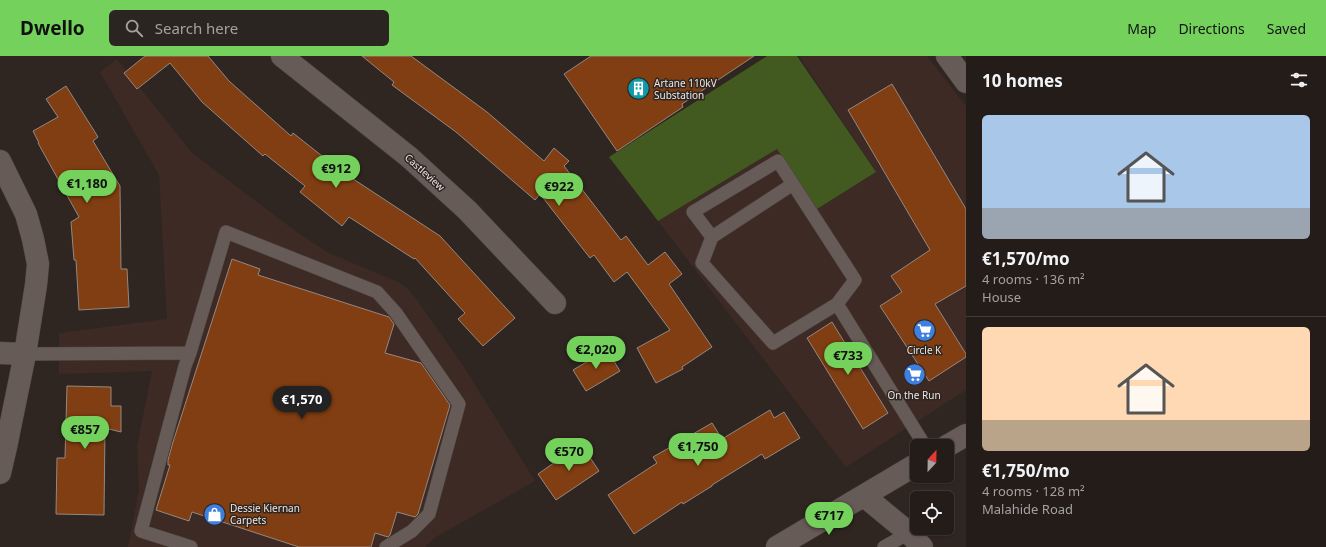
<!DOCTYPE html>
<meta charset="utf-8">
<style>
:root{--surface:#231c19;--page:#2b2522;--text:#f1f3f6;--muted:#a3a1a2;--line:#403a38;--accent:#74d25c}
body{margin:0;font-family:"Noto Sans",sans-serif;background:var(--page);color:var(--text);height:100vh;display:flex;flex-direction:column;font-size:15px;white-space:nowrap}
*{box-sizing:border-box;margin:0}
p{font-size:13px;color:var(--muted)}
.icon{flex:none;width:22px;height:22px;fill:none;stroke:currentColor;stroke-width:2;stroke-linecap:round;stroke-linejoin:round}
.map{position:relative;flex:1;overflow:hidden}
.drawer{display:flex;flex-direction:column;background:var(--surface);width:360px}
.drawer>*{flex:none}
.needle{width:26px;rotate:22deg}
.tools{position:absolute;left:910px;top:383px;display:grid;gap:8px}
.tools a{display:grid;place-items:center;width:44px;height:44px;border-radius:6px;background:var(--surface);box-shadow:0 1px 3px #0004,0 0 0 1px var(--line);font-size:20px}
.price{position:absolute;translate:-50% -34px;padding:0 9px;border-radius:14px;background:var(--accent);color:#111;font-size:13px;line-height:26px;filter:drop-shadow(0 1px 2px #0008)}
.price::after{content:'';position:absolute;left:50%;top:24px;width:12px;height:9px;margin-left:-6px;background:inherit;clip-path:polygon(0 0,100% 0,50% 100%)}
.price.current{background:#222;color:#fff}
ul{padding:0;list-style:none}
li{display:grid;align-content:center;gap:8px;height:212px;padding:0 16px}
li+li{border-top:1px solid var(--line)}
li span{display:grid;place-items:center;height:124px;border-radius:6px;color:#555}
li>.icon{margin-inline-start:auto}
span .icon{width:72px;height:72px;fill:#fffc;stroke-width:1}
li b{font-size:17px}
h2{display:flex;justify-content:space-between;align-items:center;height:48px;padding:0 16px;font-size:17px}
header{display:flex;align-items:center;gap:24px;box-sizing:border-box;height:56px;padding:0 20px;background:var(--accent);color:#111}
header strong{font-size:19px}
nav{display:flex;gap:22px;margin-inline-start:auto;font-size:14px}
.search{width:280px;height:36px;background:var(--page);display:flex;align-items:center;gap:10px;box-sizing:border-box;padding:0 14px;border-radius:6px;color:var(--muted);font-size:15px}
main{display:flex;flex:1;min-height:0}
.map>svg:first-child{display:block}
.commercial{fill:#3d2a25}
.green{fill:#425a20}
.building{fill:#813e12;stroke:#948882}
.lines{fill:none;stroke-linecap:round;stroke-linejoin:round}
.lane-casing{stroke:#4a433e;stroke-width:14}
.street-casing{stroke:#4a433e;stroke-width:23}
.secondary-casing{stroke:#4a433e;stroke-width:23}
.lane{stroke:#665b56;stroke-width:13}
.street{stroke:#665b56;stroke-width:22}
.secondary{stroke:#665b56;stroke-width:22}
.labels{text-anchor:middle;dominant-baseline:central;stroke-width:3;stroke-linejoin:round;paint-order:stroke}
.poi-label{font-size:10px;fill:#ece6e3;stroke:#2f2621;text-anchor:start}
.street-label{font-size:10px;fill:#ece6e3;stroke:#2f2621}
</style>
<header>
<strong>Dwello</strong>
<div class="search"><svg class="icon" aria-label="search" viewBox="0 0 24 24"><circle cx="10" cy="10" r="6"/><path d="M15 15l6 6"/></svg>Search here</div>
<nav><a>Map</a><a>Directions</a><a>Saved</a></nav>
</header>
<main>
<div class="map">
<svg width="966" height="491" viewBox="0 0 966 491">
<rect width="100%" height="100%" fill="#2f2621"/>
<!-- commercial -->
<path class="commercial" d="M799,0H927L966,50V334L846,411L658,165L777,93L817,153L876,116Z
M117,3L192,97L298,177L329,197L398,226L406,231L417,244L464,311L535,425L436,481L425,491H128L139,434L137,390L152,315L59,318V277L167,263L159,119L100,16Z"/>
<!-- green -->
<path class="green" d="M767,0H797L876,116L817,153L777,93L658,165L609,101Z"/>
<!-- building -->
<path class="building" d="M145,0H208L229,25L291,80L293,77L341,115L440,180L515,262L483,290L458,263L465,257L415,202L414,203L349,161L342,170L300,136L305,130L265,98L263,100L202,46L170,7L137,33L124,17Z
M362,0H411L487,56L544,105L554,92L569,105L564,110L621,184L626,180L648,209L665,196L682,218L669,228L712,291L682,311L683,313L656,327L637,292L670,274L627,216L614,226L594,199L590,202L540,138L535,144L456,76L392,29L394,26Z
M591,0H754L682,48L683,51L617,95L564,18Z
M892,28L966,153V230L935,248L966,298V301L929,325L880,250L902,236L891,220L930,194L848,54Z
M66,30L98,81L93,85L120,130L121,213H127L129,251L79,254L76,204H74L71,166L79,161L38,87H39L33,75L58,61L46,43Z
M232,203L260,213L258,219L389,261L394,268L385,297L421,307L450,349L418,458L415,461L397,456L390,479L388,481L375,477L371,491H299L192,456L189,465L156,454L170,409H168V404L173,386Z
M832,266L888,357L863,373L807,282Z
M607,294L620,315L586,335L573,314Z
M67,330L111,331V350H121V376L105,372L104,459L56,458L57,402H65Z
M770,354L774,362L784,356L800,382L765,403L762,398L712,429V430L683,448L682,446L634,478L608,439L657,407L653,401L712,367L722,383Z
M581,388L599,415L556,444L538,418Z"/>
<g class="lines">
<defs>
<path id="lane" d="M778,105L855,224L837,248L773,287L702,207L712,181L693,156Z
M712,181L793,128
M837,248L925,390
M25,298L190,297
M191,491L141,475L185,310L190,297L226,176L377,236L396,257L459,348L429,458L412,475L386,491
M884,491L909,477"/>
<path id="street" d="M282,0L409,101L467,154L555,247
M947,0L966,26
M0,105L26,158L33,183L38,208L36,229L25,298
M0,297L25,298L6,391L0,417
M864,440L909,477L922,491"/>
<path id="secondary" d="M947,390L966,379
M777,491L917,408"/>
</defs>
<!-- lane casing -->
<use href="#lane" class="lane-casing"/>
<!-- street casing -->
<use href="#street" class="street-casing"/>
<!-- secondary casing -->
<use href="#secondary" class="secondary-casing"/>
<!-- lane -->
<use href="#lane" class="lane"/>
<!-- street -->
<use href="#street" class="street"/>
<!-- secondary -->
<use href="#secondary" class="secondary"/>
</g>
<!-- icons -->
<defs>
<symbol id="building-disc" viewBox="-11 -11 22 22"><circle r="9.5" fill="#0f9aa8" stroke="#2f2621"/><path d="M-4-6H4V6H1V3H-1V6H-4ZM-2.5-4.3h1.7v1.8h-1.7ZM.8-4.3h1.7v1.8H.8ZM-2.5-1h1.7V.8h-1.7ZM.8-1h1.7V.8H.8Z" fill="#fff"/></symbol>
<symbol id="supermarket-disc" viewBox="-11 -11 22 22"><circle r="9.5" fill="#3f7fe0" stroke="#2f2621"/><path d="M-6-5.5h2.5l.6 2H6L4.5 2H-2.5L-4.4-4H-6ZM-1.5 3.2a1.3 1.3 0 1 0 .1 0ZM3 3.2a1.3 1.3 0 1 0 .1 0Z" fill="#fff"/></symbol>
<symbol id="shop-disc" viewBox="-11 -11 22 22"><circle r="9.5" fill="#3f7fe0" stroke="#2f2621"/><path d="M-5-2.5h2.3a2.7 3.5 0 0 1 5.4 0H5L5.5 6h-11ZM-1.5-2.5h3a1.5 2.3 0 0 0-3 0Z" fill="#fff"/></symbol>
</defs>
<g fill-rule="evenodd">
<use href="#building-disc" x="626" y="20" width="25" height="25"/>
<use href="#supermarket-disc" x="912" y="262" width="25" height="25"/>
<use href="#supermarket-disc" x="902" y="306" width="25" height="25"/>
<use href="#shop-disc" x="202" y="446" width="25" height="25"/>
</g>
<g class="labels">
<!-- poi labels -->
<g class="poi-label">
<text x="654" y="27">Artane 110kV<tspan x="654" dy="12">Substation</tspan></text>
<text x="924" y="294" text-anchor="middle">Circle K</text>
<text x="914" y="339" text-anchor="middle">On the Run</text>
<text x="230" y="452">Dessie Kiernan<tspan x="230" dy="12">Carpets</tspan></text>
</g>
<!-- street labels -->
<g class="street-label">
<text transform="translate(425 116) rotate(42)">Castleview</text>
</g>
</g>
</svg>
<div class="tools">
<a><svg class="needle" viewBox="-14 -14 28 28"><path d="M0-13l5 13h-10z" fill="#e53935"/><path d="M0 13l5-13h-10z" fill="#a3a1a2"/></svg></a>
<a><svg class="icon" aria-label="locate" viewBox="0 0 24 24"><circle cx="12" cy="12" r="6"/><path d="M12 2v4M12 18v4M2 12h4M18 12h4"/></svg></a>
</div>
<b class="price" style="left:336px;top:133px">€912</b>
<b class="price" style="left:87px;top:148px">€1,180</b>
<b class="price" style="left:559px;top:151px">€922</b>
<b class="price" style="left:596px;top:314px">€2,020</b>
<b class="price" style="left:848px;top:320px">€733</b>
<b class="price current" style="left:302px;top:364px">€1,570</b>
<b class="price" style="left:85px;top:394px">€857</b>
<b class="price" style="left:698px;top:411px">€1,750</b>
<b class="price" style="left:569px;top:416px">€570</b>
<b class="price" style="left:829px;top:480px">€717</b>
</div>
<section class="drawer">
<h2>10 homes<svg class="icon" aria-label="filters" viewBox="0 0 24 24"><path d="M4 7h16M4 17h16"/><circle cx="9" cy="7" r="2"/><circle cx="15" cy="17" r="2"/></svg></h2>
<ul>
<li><span style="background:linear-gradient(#a9c7e8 75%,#9aa5b1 0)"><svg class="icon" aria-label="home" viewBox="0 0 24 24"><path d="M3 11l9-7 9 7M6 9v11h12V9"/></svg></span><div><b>€1,570/mo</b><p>4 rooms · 136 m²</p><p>House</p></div></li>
<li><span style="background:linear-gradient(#ffd9b3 75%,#b9a48a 0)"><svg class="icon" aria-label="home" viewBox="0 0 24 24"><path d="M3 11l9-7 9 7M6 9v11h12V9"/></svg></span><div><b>€1,750/mo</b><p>4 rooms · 128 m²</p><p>Malahide Road</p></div></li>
</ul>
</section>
</main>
